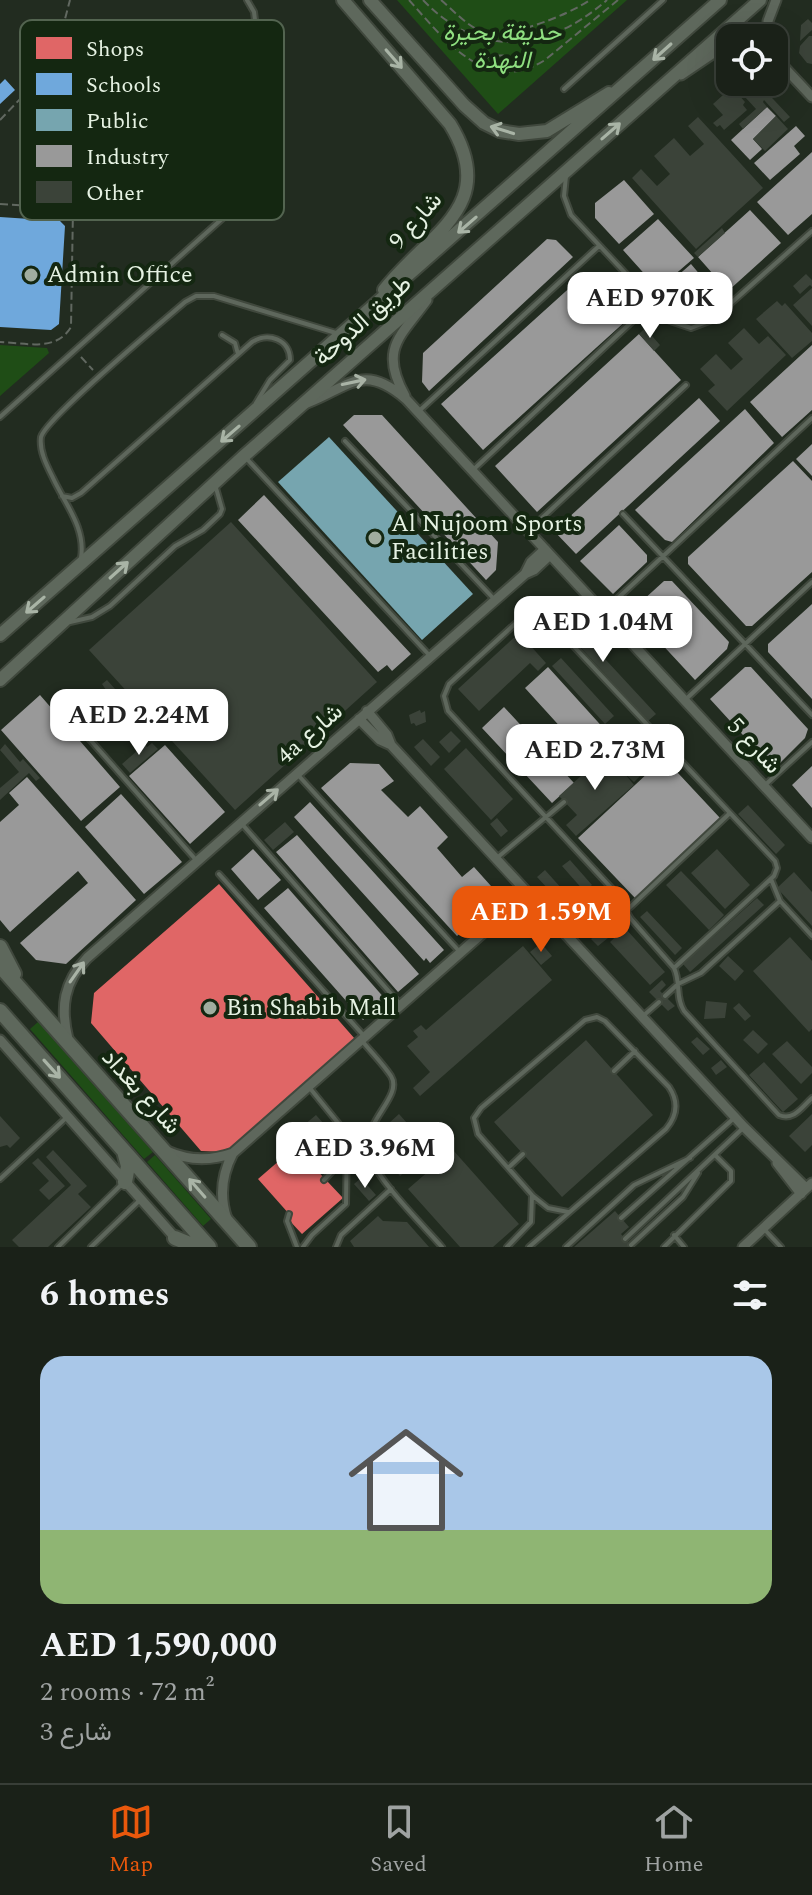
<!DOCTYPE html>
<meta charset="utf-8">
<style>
:root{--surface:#1a2118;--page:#232921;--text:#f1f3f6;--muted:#9fa3a2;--line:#383e37;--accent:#ea580c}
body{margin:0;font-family:Spectral,Vazirmatn,serif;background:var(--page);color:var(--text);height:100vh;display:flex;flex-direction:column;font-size:30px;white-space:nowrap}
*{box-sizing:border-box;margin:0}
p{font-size:26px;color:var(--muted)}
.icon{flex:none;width:44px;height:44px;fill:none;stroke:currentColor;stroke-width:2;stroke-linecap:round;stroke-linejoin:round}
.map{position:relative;height:1247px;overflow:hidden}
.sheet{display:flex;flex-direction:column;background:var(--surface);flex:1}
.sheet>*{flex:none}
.buttons{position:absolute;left:716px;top:24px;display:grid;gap:16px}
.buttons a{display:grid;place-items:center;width:72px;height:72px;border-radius:16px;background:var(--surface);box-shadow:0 8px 32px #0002,0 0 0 2px var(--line);font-size:40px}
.price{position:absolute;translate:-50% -68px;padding:0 18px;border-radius:16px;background:#fff;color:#222;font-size:26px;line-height:52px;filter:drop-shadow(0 2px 4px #0008)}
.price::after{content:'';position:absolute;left:50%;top:48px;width:24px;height:18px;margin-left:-12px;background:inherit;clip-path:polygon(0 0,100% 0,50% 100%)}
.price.active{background:var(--accent);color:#fff}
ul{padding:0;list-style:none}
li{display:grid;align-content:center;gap:16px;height:424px;padding:0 40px}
li span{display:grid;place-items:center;height:248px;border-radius:24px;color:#555}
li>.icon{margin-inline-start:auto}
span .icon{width:144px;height:144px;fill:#fffc;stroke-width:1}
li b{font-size:34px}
h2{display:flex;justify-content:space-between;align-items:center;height:96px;padding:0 40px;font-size:34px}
.tabs{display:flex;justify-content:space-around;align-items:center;height:112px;border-top:2px solid var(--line);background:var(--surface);font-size:22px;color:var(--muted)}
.tabs a{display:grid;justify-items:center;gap:4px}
.tabs .active{color:var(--accent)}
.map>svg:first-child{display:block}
.green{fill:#1f4d16}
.shops{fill:#e06666}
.schools{fill:#6fa8dc}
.public{fill:#76a5af}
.industry{fill:#999}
.building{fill:#3b4339}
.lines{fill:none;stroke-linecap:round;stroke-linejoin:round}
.lane-casing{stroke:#40483d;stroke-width:8}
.street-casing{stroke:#40483d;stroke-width:13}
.secondary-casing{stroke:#40483d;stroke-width:16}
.primary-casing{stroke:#40483d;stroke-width:18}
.path{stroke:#616860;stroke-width:2;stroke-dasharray:8 4;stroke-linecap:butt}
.lane{stroke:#5e675c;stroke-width:4}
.street{stroke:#5e675c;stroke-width:9}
.secondary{stroke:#5e685c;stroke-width:12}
.primary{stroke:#5e685c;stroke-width:14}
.oneway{stroke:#a9b4a6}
.oneway2{stroke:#a9b3a6}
.poi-dot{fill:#a1ad9f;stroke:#142711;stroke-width:3}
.labels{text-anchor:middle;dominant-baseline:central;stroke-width:8;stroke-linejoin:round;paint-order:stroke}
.park-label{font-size:24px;font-style:italic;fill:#8fdf80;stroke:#142711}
.street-label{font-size:24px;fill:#e6f2e3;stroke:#142711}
.poi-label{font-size:24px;fill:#e6f2e3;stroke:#142711;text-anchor:start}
.key{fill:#142711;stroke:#536450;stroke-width:2}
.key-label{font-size:22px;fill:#e6f2e3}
</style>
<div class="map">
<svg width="812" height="1247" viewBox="0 0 812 1247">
<rect width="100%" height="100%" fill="#222c20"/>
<!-- green -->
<path class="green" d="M397,0H627L498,114Z
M0,345L47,348L49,353L0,396Z
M38,1022L153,1152L144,1159L30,1029Z
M155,1155L211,1219L203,1226L147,1162Z"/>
<!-- shops -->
<path class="shops" d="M219,884L355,1039L226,1152L201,1151L91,1023L94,993Z
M324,1124L337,1140L315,1157L302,1142Z
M295,1147L343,1198L302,1234L287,1218L290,1215L258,1179Z"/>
<!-- schools -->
<path class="schools" d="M5,79L15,90L0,104V84Z
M0,217L60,221L65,226L59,324L51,330L0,327Z"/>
<!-- public -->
<path class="public" d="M329,437L473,594L422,640L278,482Z"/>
<!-- industry -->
<path class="industry" d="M767,107L776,116L753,139L762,149L750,160L731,140Z
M796,126L805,136L794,146L800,154L770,180L754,163Z
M812,152V214L788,235L757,202Z
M624,180L654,214L619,244L595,218V203Z
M750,210L781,243L728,291L698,257Z
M658,219L694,258L658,289L623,250Z
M547,239L556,240L573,257L429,391L422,382L423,353Z
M691,264L707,283L700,289L714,303L699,318L683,316L660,291Z
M586,273L628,319L483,450L441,404Z
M639,334L681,380L537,512L495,466Z
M812,345V410L782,437L750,402Z
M699,398L720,421L576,554L554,531Z
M745,409L774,443L672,542L665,540L635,510Z
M354,415H382L498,542L496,570L486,580L343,425Z
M812,444V476L796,459Z
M793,461L812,481V572L752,626H746L688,564V557Z
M264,495L411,654L392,671L387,665L378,672L238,520Z
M619,525L647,555V562L613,594L580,561Z
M664,581H672L729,642L727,649L695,680L631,611Z
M812,604V699L768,652V644Z
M548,667L617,743L594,764L525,688Z
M745,667H751L808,729L805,738L774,769L710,699Z
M40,695L120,787L81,821L1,730Z
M504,707L574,783L552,803L482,728Z
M165,745L225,812L190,844L129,776Z
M664,758L720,818L635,898L578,838Z
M350,763L379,764L394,781L381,790L408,817L420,806L448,837L437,848L462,877L474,867L491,886L490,907L457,936L321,788Z
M812,766V808L792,785Z
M27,777L136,900L66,964L36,960L20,943L88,883L78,871L10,932L0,920V822L19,805L9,793Z
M121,794L182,862L144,894L85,827Z
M310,802L444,950L430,963L426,958L424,961L294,817Z
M297,835L419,974L398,992L276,852Z
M253,849L281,880L258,900L231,869Z
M288,888L386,1000L363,1020L264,908Z"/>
<!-- building -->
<path class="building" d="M808,19L812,23V30L800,41L801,25Z
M809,36H812V64L807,63L799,53L800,46Z
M759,84L790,117L784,122L764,100L763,102L767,107L743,129L739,124L756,109L745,97Z
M732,87L745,102L743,105L747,110L724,130L720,125L717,127L713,123L723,115L713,104Z
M776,116L788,129L765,151L753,139Z
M698,117L763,188L696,249L632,178L641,169L657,186L670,174L654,156L674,138L690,156L704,144L688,126Z
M722,228L725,233L698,257L694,253Z
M806,274L812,280V287L810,285L800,294L793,286Z
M707,283L721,296L714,303L700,289Z
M812,288V326L793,305Z
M777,301L782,306L785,303L812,333V341L792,358L756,319Z
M645,328L660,345L654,351L639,334Z
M744,328L759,344L768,336L786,355L727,411L708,391L715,385L700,369L716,354L731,370L743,359L728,343Z
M231,522L377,682L235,810L89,650Z
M556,606L656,714L648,721L549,613Z
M519,633L546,663L538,671L530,663L479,711L458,689Z
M561,658L614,716L605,724L552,666Z
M107,680L158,737L153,741L110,696L102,684Z
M420,710L421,713L425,711L426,722L416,726L414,723L411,724L409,715Z
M451,731L461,741L449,753L439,742Z
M423,739L440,757L431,766L414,747Z
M152,743L158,749L130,773L122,764L145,744L147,747Z
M5,744L20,762L23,759L40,778L36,781L29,773L0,800V788L19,772L0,750Z
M466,748L513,799L491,820L444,769Z
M607,752L634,785L576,836L566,825L577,815L559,796Z
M634,762L644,772L634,782L623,772Z
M748,805L785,845L776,854L738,814Z
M497,818L508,831L501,837L490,824Z
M285,822L294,832L273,850L264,840Z
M717,849L750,885L725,909L691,873Z
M570,860L592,885L584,891L562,866Z
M545,870L580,909L573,916L537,877Z
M681,871L724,915L709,930L666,885Z
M794,872L812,892V926L777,888Z
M757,898L764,905L690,972L683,964Z
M647,911L682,948L675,955L640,917Z
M585,915L592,923L585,930L578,923Z
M625,928L665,972L650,985L610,942Z
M601,931L608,938L598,946L591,939Z
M790,937L812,961V1029L809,1032L753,971Z
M541,943L552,956L541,965L530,952Z
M523,946L552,980L420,1096L413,1088L430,1072L407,1046L418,1037L413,1031L421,1025L426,1030Z
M728,956L744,971L735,981L719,966Z
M662,980L666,985L660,991L675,1006L668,1011L649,992Z
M706,1001L727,1003L725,1018L704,1019Z
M739,1003L751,1016L745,1021L733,1008Z
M753,1030L768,1044L758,1054L743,1040Z
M697,1037L710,1049L703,1055L691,1042Z
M586,1040L653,1115L562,1197L494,1122Z
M787,1041L812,1067V1073L801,1084L772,1054Z
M721,1060L727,1067L716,1075L711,1068Z
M764,1062L798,1099L783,1112L749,1075Z
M399,1114L407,1123L387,1141L379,1132Z
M812,1114V1145L805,1152L789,1136Z
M316,1115L324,1124L310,1136L305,1130L301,1133L298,1130Z
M0,1116L20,1138L10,1148L7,1145L0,1147Z
M446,1123L450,1134L400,1176L393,1168Z
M53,1150L87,1186L78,1194L91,1207L48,1247H19L12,1240L71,1185L46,1157Z
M453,1150L519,1224L493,1247H460L408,1189Z
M38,1158L65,1186L49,1200L39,1190L49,1181L32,1163Z
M361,1178L376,1195L369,1201L354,1184Z
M615,1211L629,1227L621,1234L632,1247H574Z
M378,1216L383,1221L407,1222L429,1247H354L350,1241Z"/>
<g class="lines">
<defs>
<path id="lane" d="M564,89L663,0
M566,176L564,196L571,215L670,321L691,328L712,320L812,231
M222,335L235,343L238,354
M418,412L599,246
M0,417L233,209L240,197L247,174L256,28L254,12L247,0
M345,441L494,599
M246,458L430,656
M474,469L638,316
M62,496L72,498L81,493L252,342C268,332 290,339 290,360L270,380L256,403
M623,514L812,715
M530,529L686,385
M81,558C86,528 65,504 53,478C47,466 39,451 41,437C46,418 162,322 185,302L196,296H214L336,333
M604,611L812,418
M70,622L92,617L110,606L175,546L203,530L220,514L222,509L216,488
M685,700L812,582
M56,701L196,860
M613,759L649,727
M298,775L459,951
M764,786L812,742
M242,824L400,1004
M498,857L564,802
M219,874L364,1036
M771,879L780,901L812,936
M606,925L626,911L730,813
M674,968L774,876L777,868L775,861L550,621L537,612L527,613L449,684L444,696L448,711L615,892L631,919L674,968C681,982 675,997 684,1011L779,1115C794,1121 802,1107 812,1098
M665,996L678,984L701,973L780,901
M643,1016L659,1002
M363,1042C372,1053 383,1064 391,1076C403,1096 365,1119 368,1149C371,1175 424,1226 442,1247
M614,1071L635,1051
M508,1168L523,1154
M0,1179L66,1118
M324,1180L344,1159
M533,1196L548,1208L568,1212
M289,1214L287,1221L297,1247
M621,1218L733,1119
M765,1230L781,1247
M674,1235L684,1247
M625,1239L742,1129
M631,1245L683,1197L698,1173
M58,1247L123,1183
M91,1247L139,1201
M303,1247L312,1235L346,1204L347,1134L309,1087
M336,1247L341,1235L391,1189
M507,1247L531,1222L532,1195L478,1134L474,1118L481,1108L585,1020L597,1017L605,1021L669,1087C679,1102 677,1116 666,1129L529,1247
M566,1247L634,1185L690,1158
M664,1247L731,1181V1171L715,1155"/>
<path id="street" d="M770,38L768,21L776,0
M774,50L783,66L812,97
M681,75L715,52L730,47
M405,396C379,349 400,337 427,300
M307,403C349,387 363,362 406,399L812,838
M525,574L531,562L545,549
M367,711L387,735L391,745L744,1127L806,1188
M359,719L380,740L391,745
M502,916L506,906L522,889
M68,1039C60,1007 64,982 87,958L525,574L534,570L550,555
M0,1040L178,1241
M167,1151C189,1161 211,1161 233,1153L502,916L514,911L530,897
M777,1163L801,1194
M227,1219C219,1196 222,1174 233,1153
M743,1247L812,1183"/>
<path id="secondary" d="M343,0L450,124C501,207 428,233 384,290
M370,0L464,105L484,123L500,131L519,134L547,131L609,93
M0,635L720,0
M0,680L244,456L760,0"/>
<path id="primary" d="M0,947L14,974
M0,966L249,1247
M0,1011L209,1247
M124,1151L128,1166L125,1182
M175,1238L197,1247"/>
</defs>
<!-- lane casing -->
<use href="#lane" class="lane-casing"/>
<!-- street casing -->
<use href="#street" class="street-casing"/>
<!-- secondary casing -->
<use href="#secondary" class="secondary-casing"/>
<!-- primary casing -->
<use href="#primary" class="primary-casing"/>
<!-- path -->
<path class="path" d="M409,0C444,39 487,97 545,60L618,0
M423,0C481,60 547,52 607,0
M441,0C453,10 467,26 481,31C507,40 568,15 590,0
M56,53L70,0
M47 68a15 15 0 1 1 30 0a15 15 0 1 1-30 0Z
M473,63C495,52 510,53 530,66
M69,82L106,126L109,154
M23,96L78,161L55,183L73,208
M0,120L23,96L49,74
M0,204L73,209L71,327C56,352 26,343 0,342
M81,357L93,370"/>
<!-- lane -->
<use href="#lane" class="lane"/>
<!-- street -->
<use href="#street" class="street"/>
<!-- secondary -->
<use href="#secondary" class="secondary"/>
<!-- primary -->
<use href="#primary" class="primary"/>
</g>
<!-- one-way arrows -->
<defs><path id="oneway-shaft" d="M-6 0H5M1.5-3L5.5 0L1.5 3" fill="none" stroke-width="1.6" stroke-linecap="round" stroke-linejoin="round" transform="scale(2)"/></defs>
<g class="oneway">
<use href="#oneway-shaft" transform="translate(662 52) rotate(138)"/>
<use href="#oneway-shaft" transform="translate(394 59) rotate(49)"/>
<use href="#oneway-shaft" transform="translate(502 130) rotate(-163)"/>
<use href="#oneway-shaft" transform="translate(611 131) rotate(-41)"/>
<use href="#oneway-shaft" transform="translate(467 225) rotate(139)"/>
<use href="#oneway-shaft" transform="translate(230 434) rotate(139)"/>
<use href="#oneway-shaft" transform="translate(119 570) rotate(-42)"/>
<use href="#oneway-shaft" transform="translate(35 605) rotate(139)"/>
<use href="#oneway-shaft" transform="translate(52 1069) rotate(48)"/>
<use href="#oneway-shaft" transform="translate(197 1188) rotate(-131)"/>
</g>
<g class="oneway2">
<use href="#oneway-shaft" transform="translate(354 382) rotate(-12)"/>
<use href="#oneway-shaft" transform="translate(269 797) rotate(-41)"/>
<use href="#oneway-shaft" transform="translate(77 972) rotate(-55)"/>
</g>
<!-- markers -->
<g class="poi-dot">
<circle cx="31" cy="275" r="8"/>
<circle cx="375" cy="538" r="8"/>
<circle cx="210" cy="1008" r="8"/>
</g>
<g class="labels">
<!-- park labels -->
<g class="park-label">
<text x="502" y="33">حديقة بحيرة<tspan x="502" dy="28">النهدة</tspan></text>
</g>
<!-- street labels -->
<g class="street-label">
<text transform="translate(416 221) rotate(-49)">شارع 9</text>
<text transform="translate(363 321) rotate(-42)">طريق الدوحة</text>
<text transform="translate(310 734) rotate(-41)">4a شارع</text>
<text transform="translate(754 746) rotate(47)">شارع 5</text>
<text transform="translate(141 1092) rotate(48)">شارع بغداد</text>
</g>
<!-- poi labels -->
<g class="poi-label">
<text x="47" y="275">Admin Office</text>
<text x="391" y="524">Al Nujoom Sports<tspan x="391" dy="28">Facilities</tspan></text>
<text x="226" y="1008">Bin Shabib Mall</text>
</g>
</g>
<!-- legend -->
<rect x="20" y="20" width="264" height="200" rx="12" class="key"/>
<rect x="36" y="37" width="36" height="22" fill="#e06666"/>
<rect x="36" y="73" width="36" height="22" fill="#6fa8dc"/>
<rect x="36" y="109" width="36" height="22" fill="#76a5af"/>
<rect x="36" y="145" width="36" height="22" fill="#999"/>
<rect x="36" y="181" width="36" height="22" fill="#3b4339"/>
<g class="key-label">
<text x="86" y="56">Shops</text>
<text x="86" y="92">Schools</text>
<text x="86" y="128">Public</text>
<text x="86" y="164">Industry</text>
<text x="86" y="200">Other</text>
</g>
</svg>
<div class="buttons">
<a><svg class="icon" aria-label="locate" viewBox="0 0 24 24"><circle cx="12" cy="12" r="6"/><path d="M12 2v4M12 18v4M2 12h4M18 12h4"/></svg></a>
</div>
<b class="price" style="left:650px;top:340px">AED 970K</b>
<b class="price" style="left:603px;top:664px">AED 1.04M</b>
<b class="price" style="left:139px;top:757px">AED 2.24M</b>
<b class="price" style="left:595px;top:792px">AED 2.73M</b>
<b class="price active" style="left:541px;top:954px">AED 1.59M</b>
<b class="price" style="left:365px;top:1190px">AED 3.96M</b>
</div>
<section class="sheet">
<h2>6 homes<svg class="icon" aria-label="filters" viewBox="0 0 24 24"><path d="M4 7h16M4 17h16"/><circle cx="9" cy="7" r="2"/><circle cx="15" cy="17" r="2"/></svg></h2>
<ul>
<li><span style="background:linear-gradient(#a9c7e8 70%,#8fb573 0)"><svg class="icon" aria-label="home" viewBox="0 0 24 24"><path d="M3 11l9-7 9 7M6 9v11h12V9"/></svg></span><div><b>AED 1,590,000</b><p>2 rooms · 72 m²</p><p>شارع 3</p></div></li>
</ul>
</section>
<nav class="tabs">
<a class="active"><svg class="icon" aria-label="map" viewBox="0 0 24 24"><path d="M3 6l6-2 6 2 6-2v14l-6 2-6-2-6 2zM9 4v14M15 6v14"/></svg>Map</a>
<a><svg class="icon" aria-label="saved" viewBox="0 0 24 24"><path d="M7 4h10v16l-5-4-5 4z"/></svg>Saved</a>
<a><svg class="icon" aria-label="home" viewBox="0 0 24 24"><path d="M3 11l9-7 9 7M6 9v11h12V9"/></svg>Home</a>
</nav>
